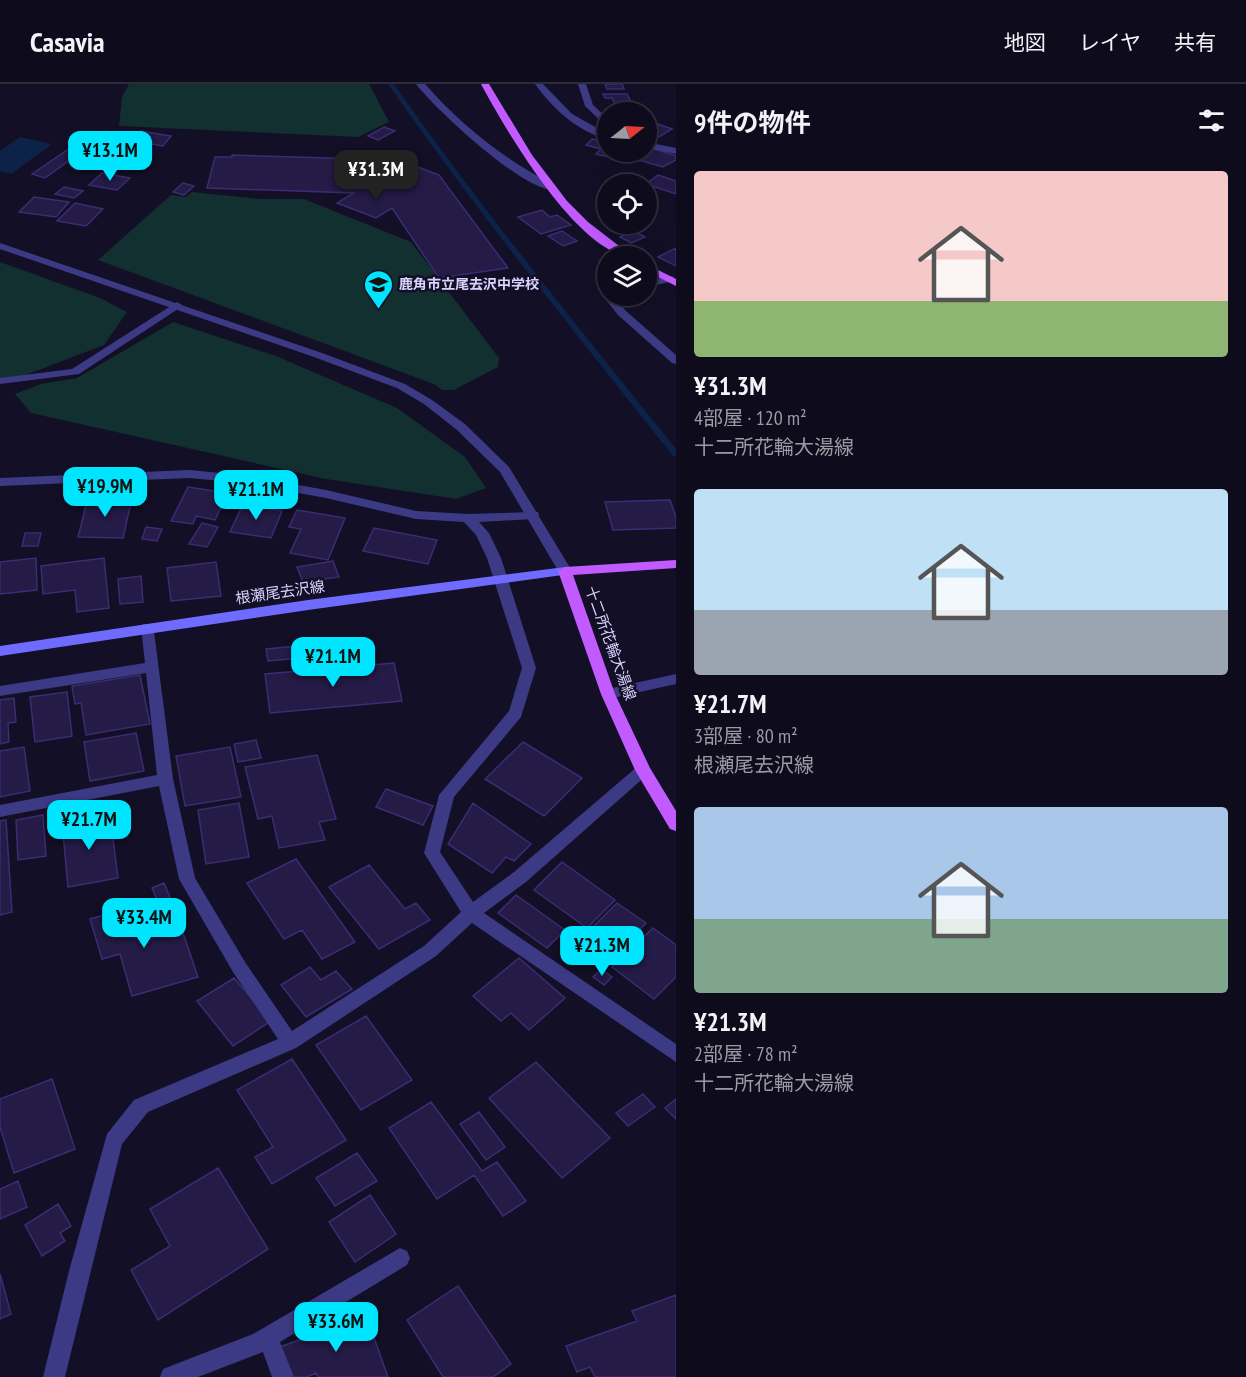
<!DOCTYPE html>
<html lang="ja">
<meta charset="utf-8">
<style>
:root{--surface:#0e0b1c;--page:#1c1929;--text:#f1f3f6;--muted:#9b9ba3;--line:#2e2b3b;--accent:#00e5ff}
body{margin:0;font-family:"PT Sans Narrow","Noto Sans JP",sans-serif;background:var(--page);color:var(--text);height:100vh;display:flex;flex-direction:column;font-size:22px;white-space:nowrap}
*{box-sizing:border-box;margin:0}
p{font-size:20px;color:var(--muted)}
.icon{flex:none;width:33px;height:33px;fill:none;stroke:currentColor;stroke-width:2;stroke-linecap:round;stroke-linejoin:round}
.map{position:relative;flex:1;overflow:hidden}
.sheet{display:flex;flex-direction:column;background:var(--surface);width:570px}
.sheet>*{flex:none}
.needle{width:39px;rotate:72deg}
.tools{position:absolute;left:597px;top:18px;display:grid;gap:12px}
.tools a{display:grid;place-items:center;width:60px;height:60px;border-radius:50%;background:var(--surface);box-shadow:0 6px 24px #0002,0 0 0 2px var(--line);font-size:30px}
.price{position:absolute;translate:-50% -51px;padding:0 14px;border-radius:12px;background:var(--accent);color:#111;font-size:20px;line-height:39px;filter:drop-shadow(0 2px 3px #0008)}
.price::after{content:'';position:absolute;left:50%;top:36px;width:18px;height:14px;margin-left:-9px;background:inherit;clip-path:polygon(0 0,100% 0,50% 100%)}
.price.selected{background:#222;color:#fff}
ul{padding:0;list-style:none}
li{display:grid;align-content:center;gap:12px;height:318px;padding:0 18px}
li span{display:grid;place-items:center;height:186px;border-radius:6px;color:#555}
li>.icon{margin-inline-start:auto}
span .icon{width:108px;height:108px;fill:#fffc;stroke-width:1}
li b{font-size:26px}
h2{display:flex;justify-content:space-between;align-items:center;height:72px;padding:0 18px;font-size:26px}
header{display:flex;align-items:center;gap:36px;box-sizing:border-box;height:84px;padding:0 30px;background:var(--surface);border-bottom:2px solid var(--line)}
header strong{font-size:28px}
nav{display:flex;gap:33px;margin-inline-start:auto;font-size:21px}
main{display:flex;flex:1;min-height:0}
.map>svg:first-child{display:block}
.green{fill:#12302f}
.water{fill:#0c2248}
.lines{fill:none;stroke-linecap:round;stroke-linejoin:round}
.stream{fill:#0c2248;fill-rule:evenodd}
.building{fill:#241b47;stroke:#3b2d73;stroke-width:1.5}
.minor{fill:#3d3a85;fill-rule:evenodd}
.tertiary{fill:#3d3a85;fill-rule:evenodd}
.secondary{fill:#6f6bff;fill-rule:evenodd}
.primary{fill:#c25bff;fill-rule:evenodd}
.labels{text-anchor:middle;dominant-baseline:central;stroke-width:5;stroke-linejoin:round;paint-order:stroke}
.far-poi-label{font-size:14px;font-weight:bold;fill:#d9d4ff;stroke:#130f26;text-anchor:start}
.street-label{font-size:15px;fill:#d9d4ff;stroke:#130f26}
</style>
<header>
<strong>Casavia</strong>
<nav><a>地図</a><a>レイヤ</a><a>共有</a></nav>
</header>
<main>
<div class="map">
<svg width="676" height="1293" viewBox="0 0 676 1293">
<rect width="100%" height="100%" fill="#130f26"/>
<!-- green -->
<path class="green" d="M129,0H369L389,38L358,53L119,42L122,13Z
M192,108L261,115H304L411,158L499,274L498,283L454,306H442L434,300L98,176L171,111L186,113Z
M0,178L100,214L127,228L104,261L15,295L0,296Z
M173,238L276,272L397,324L465,373L486,404L456,415L326,395L31,329L15,310L41,300L77,294Z"/>
<!-- water -->
<path class="water" d="M20,53L52,60L11,90L0,87V67Z"/>
<g class="lines">
<!-- stream -->
<path class="stream" d="M388,0H394C482,126 580,245 676,365V372H673C576,250 477,128 388,0Z"/>
</g>
<!-- building -->
<path class="building" d="M605,0H622L624,5H607Z
M603,10H627L636,28H619L612,14H605Z
M646,36L672,45L659,53L646,48Z
M384,43L395,47L378,56L368,52Z
M141,47L171,52L163,62L132,57Z
M592,55L608,58V68H631L623,76L596,70L601,65L586,61Z
M73,62L85,65L45,94L32,90Z
M646,62L676,72V76L663,83L628,73L638,68H646Z
M232,71L394,76V80H410L439,91L508,184L439,194L392,124L376,134L337,119L354,109L207,104L215,73H232Z
M102,89L130,94L117,106L89,101Z
M628,90L642,97L635,100L620,93Z
M658,91L676,97V110L646,100Z
M183,99L194,102L184,111L173,108Z
M64,103L83,107L74,114L55,110Z
M34,113L69,118L56,133L19,128Z
M75,119L103,125L86,142L57,137Z
M542,126L550,133L557,131L571,141L541,150L518,133Z
M562,147L577,157L563,162L548,152Z
M634,147L645,153L631,159L620,153Z
M676,164V182L658,173Z
M69,401H85L82,415H66Z
M188,403L228,409L215,436L196,432L193,440L171,437Z
M239,404L256,406L251,415L234,413Z
M88,413L132,414L123,454L78,453Z
M670,416L676,433V444L613,446L605,418Z
M243,420L282,427L271,454L230,448Z
M297,426L345,434L328,476L290,469L301,445L289,443Z
M202,439L218,443L207,463L189,460Z
M146,443L162,445L157,457L142,455Z
M374,444L437,456L428,480L363,467Z
M25,449H41L38,462H22Z
M36,474L37,506L0,510V478Z
M104,474L109,524L77,528L75,506L43,510L41,482Z
M333,477L339,493L303,498L297,483Z
M216,478L221,512L171,517L167,484Z
M141,492L143,518L120,520L118,495Z
M353,557L355,569L268,577L266,565Z
M394,579L402,617L270,629L265,590Z
M140,591L150,640L86,651L81,619L75,620L72,602Z
M67,608L72,652L35,658L30,613Z
M14,614L16,638L8,639L9,658L0,660V616Z
M136,649L144,687L90,697L84,658Z
M256,656L261,674L238,678L234,660Z
M523,658L582,694L544,732L485,695Z
M24,663L30,707L0,713V667Z
M230,663L241,713L185,722L176,672Z
M317,671L336,735L319,738L325,756L279,764L272,732L258,735L245,683Z
M386,705L433,722L423,741L376,723Z
M239,719L249,773L206,780L198,726Z
M473,719L531,760L514,777L506,773L492,789L448,760Z
M43,731L46,772L18,776L16,736Z
M110,731L118,794L68,803L62,738Z
M6,736L12,828L0,831V737Z
M296,775L355,858L322,875L302,846L284,855L247,799Z
M562,778L615,816L587,844L534,806Z
M369,781L405,825L416,819L430,836L379,865L329,803Z
M164,799L170,813L158,818L152,804Z
M516,811L565,846L547,864L498,829Z
M146,819L156,847L180,840L198,893L132,912L120,870L102,875L90,835Z
M617,819L646,839L608,879L579,857Z
M653,844L676,861V893L654,915L612,883Z
M519,874L565,914L529,946L511,929L501,937L473,912Z
M310,883L321,896L336,887L352,905L306,933L281,901Z
M601,885L612,893L604,901L593,893Z
M234,894L271,937L233,962L197,917Z
M366,932L412,996L361,1026L316,961Z
M292,975L346,1056L272,1100L255,1073L273,1063L237,1006Z
M536,978L610,1054L562,1094L489,1014Z
M52,995L75,1065L14,1089L0,1043V1015Z
M643,1010L655,1023L628,1042L616,1029Z
M676,1015V1035L665,1024Z
M431,1018L482,1087L497,1078L526,1117L503,1132L474,1091L437,1115L389,1044Z
M479,1028L505,1063L486,1076L460,1040Z
M357,1069L377,1097L335,1122L316,1094Z
M218,1084L268,1165L158,1236L131,1186L170,1162L150,1125Z
M18,1097L27,1123L0,1135V1105Z
M370,1111L396,1150L355,1178L329,1138Z
M58,1120L71,1142L60,1149L65,1157L42,1172L25,1141Z
M0,1190L11,1230L0,1235Z
M458,1202L511,1280L493,1293H443L407,1236Z
M676,1211V1293H595L590,1283L577,1288L566,1262L637,1237L632,1227Z
M366,1231L388,1293H318L316,1289L307,1293H289L280,1263Z"/>
<g class="lines">
<!-- minor -->
<path class="minor" d="M416,0H425C463,43 505,76 556,102V106C526,110 435,25 416,0Z
M535,0H543L572,30L608,50V56C576,46 554,26 535,0Z
M578,0H586L593,21L608,35V44L585,22Z
M646,58L676,64V70L646,64Z
M670,192L674,193V197L646,203V197Z
M608,209V212H613L626,227L676,271V280L672,279L618,231L603,212Z
M177,218L182,221L181,223L79,290L0,300V294L72,285Z
M189,386L243,391L326,406L416,427L468,430L538,428L539,431L538,434L533,435L479,438L489,449L501,474L536,584L521,633L454,713L440,768L473,818L514,788L638,682H648L651,686L648,690L526,798L484,829L676,960V978L472,839L436,872L296,964L148,1028L122,1060L65,1293H43L69,1187L107,1050L134,1016L278,955L233,888L179,795L159,702L0,733V721L157,691L146,589L0,612V602L145,579L141,543L143,540H153L173,695L195,794L245,878L292,947L424,862L461,828L424,769L439,711L509,627L522,584L487,474L476,451L464,438L416,435L326,414L243,399L189,394L0,402V394Z
M676,590V600L608,615L601,610L608,605Z
M400,1164L407,1167L410,1174L407,1181L280,1258L294,1293H272L263,1268L198,1293H160L163,1285L253,1250Z"/>
<!-- tertiary -->
<path class="tertiary" d="M0,159L322,269L405,300L432,316L465,340L509,383L572,487L565,491L560,490L500,388L457,346L424,320L397,304L314,273L0,165Z"/>
<!-- secondary -->
<path class="secondary" d="M565,483L570,484L572,487L570,490L308,526L0,572V562L308,516Z"/>
<!-- primary -->
<path class="primary" d="M481,0H489L532,71L567,117L588,138L632,172C579,172 504,43 481,0Z
M646,180L676,195V202L646,187Z
M676,476V484L573,491L615,610L650,684L676,727V747L670,745L635,686L601,610L558,487L565,483Z"/>
</g>
<!-- icons -->
<defs>
<symbol id="school-pin" viewBox="-11 -11 22 30"><path d="M0 17L-7.5 6A9.5 9.5 0 1 1 7.5 6Z" fill="#00e5ff" stroke="#130f26"/><path d="M0-5L7-2L0 1L-7-2ZM-4 1L0 2.5L4 1V4Q0 6-4 4Z" fill="#111"/></symbol>
</defs>
<g fill-rule="evenodd">
<use href="#school-pin" x="362" y="184" width="33" height="45"/>
</g>
<g class="labels">
<!-- far-poi labels -->
<g class="far-poi-label">
<text x="399" y="200">鹿角市立尾去沢中学校</text>
</g>
<!-- street labels -->
<g class="street-label">
<text transform="translate(280 508) rotate(-8)">根瀬尾去沢線</text>
<text transform="translate(611 559) rotate(70)">十二所花輪大湯線</text>
</g>
</g>
</svg>
<div class="tools">
<a><svg class="needle" viewBox="-14 -14 28 28"><path d="M0-13l5 13h-10z" fill="#e53935"/><path d="M0 13l5-13h-10z" fill="#9b9ba3"/></svg></a>
<a><svg class="icon" aria-label="locate" viewBox="0 0 24 24"><circle cx="12" cy="12" r="6"/><path d="M12 2v4M12 18v4M2 12h4M18 12h4"/></svg></a>
<a><svg class="icon" aria-label="layers" viewBox="0 0 24 24"><path d="M12 4l9 5-9 5-9-5zM3 14l9 5 9-5"/></svg></a>
</div>
<b class="price" style="left:110px;top:98px">¥13.1M</b>
<b class="price selected" style="left:376px;top:117px">¥31.3M</b>
<b class="price" style="left:105px;top:434px">¥19.9M</b>
<b class="price" style="left:256px;top:437px">¥21.1M</b>
<b class="price" style="left:333px;top:604px">¥21.1M</b>
<b class="price" style="left:89px;top:767px">¥21.7M</b>
<b class="price" style="left:144px;top:865px">¥33.4M</b>
<b class="price" style="left:602px;top:893px">¥21.3M</b>
<b class="price" style="left:336px;top:1269px">¥33.6M</b>
</div>
<section class="sheet">
<h2>9件の物件<svg class="icon" aria-label="filters" viewBox="0 0 24 24"><path d="M4 7h16M4 17h16"/><circle cx="9" cy="7" r="2"/><circle cx="15" cy="17" r="2"/></svg></h2>
<ul>
<li><span style="background:linear-gradient(#f6c9c9 70%,#8fb573 0)"><svg class="icon" aria-label="home" viewBox="0 0 24 24"><path d="M3 11l9-7 9 7M6 9v11h12V9"/></svg></span><div><b>¥31.3M</b><p>4部屋 · 120 m²</p><p>十二所花輪大湯線</p></div></li>
<li><span style="background:linear-gradient(#bfe0f5 65%,#9aa5b1 0)"><svg class="icon" aria-label="home" viewBox="0 0 24 24"><path d="M3 11l9-7 9 7M6 9v11h12V9"/></svg></span><div><b>¥21.7M</b><p>3部屋 · 80 m²</p><p>根瀬尾去沢線</p></div></li>
<li><span style="background:linear-gradient(#a9c7e8 60%,#7fa58c 0)"><svg class="icon" aria-label="home" viewBox="0 0 24 24"><path d="M3 11l9-7 9 7M6 9v11h12V9"/></svg></span><div><b>¥21.3M</b><p>2部屋 · 78 m²</p><p>十二所花輪大湯線</p></div></li>
</ul>
</section>
</main>
